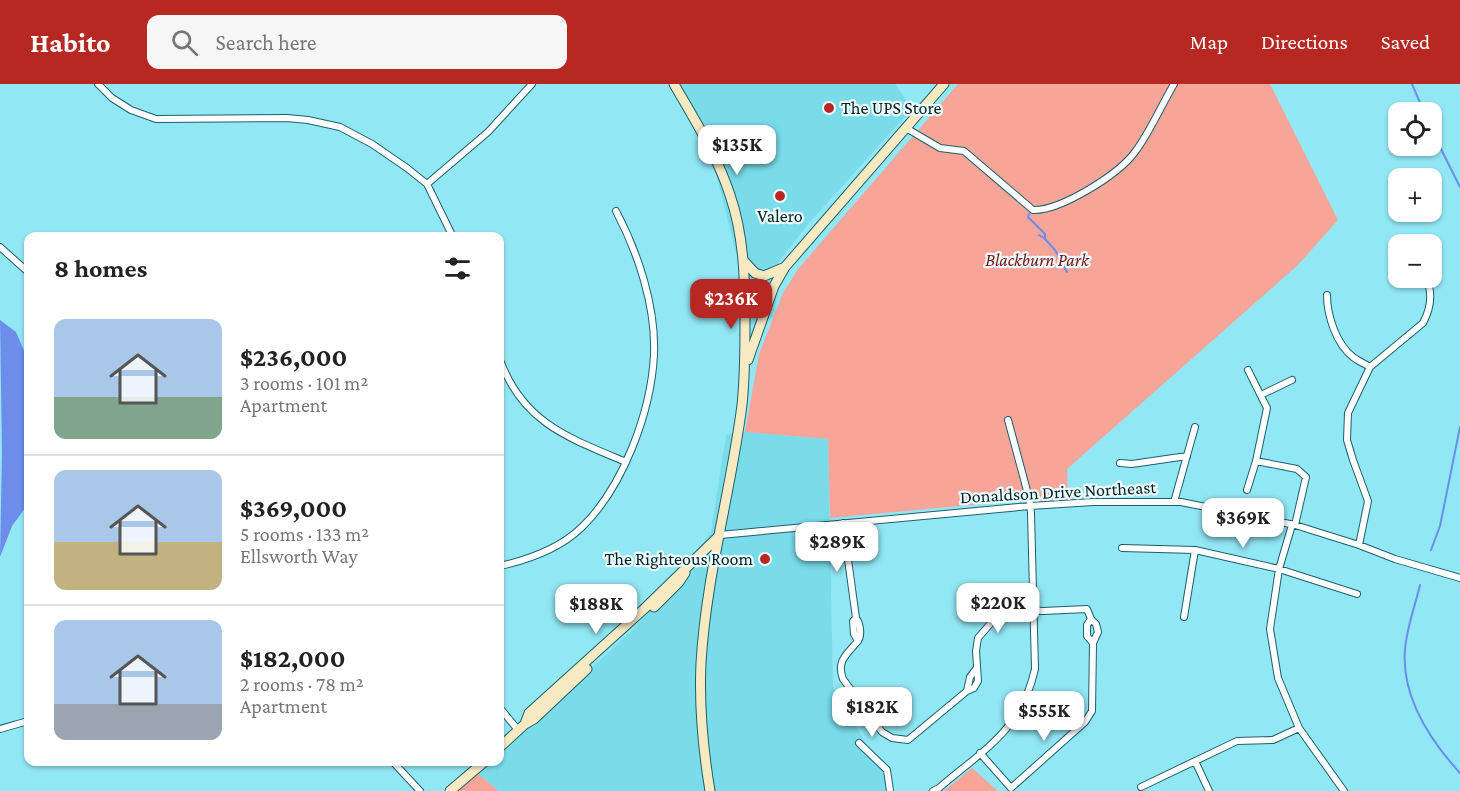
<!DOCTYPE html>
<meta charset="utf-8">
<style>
:root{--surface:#fff;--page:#f6f6f6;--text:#222;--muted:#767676;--line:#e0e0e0;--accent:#b72822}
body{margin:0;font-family:"Crimson Pro",serif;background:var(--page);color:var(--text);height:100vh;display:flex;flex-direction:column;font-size:22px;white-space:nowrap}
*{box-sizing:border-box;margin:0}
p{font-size:20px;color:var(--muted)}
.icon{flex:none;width:33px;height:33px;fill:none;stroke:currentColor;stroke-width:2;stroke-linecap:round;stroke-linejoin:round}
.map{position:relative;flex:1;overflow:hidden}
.details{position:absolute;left:24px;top:148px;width:480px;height:534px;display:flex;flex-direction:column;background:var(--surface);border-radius:12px;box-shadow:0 2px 4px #0004}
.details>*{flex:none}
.fabs{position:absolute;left:1388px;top:18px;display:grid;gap:12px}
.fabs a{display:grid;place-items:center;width:54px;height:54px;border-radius:12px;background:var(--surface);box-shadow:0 2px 4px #0004;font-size:30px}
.price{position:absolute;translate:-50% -51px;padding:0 14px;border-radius:12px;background:#fff;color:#222;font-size:20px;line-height:39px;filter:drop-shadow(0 2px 3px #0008)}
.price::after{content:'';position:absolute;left:50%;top:36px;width:18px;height:14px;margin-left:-9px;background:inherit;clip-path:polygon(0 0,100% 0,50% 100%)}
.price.active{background:var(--accent);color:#fff}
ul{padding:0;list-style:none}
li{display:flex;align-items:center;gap:18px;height:150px;padding:0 30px}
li+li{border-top:2px solid var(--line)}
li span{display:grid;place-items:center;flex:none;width:168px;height:120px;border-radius:12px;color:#555}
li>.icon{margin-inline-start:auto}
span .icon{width:72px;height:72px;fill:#fffc;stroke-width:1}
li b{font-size:26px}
h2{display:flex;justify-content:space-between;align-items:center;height:72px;padding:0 30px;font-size:26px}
header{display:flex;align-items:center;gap:36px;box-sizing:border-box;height:84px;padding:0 30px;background:var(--accent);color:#fff}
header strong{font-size:28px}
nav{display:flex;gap:33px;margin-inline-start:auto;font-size:21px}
.search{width:420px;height:54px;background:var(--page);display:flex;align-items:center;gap:15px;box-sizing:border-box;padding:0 21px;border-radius:12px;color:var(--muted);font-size:22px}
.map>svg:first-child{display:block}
.built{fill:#7adceb}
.green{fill:#f8a599}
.water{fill:#6d8deb}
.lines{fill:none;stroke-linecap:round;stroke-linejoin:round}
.stream{stroke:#6d8deb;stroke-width:2}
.street-casing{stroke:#1b6069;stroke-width:8}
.secondary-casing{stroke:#1b6069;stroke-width:11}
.street{stroke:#fff;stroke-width:6}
.secondary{stroke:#f7e9c1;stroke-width:9}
.poi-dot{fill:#b72822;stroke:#ecfcfe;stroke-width:2}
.labels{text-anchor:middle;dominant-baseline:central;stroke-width:4.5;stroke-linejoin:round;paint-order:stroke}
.poi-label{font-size:18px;fill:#031f22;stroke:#ecfcfe;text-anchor:start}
.park-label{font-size:18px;font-style:italic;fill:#7a110e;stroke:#ecfcfe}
.street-label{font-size:18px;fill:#031f22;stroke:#ecfcfe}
</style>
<header>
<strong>Habito</strong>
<div class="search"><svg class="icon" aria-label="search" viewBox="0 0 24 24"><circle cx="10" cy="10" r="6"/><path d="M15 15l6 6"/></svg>Search here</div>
<nav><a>Map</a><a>Directions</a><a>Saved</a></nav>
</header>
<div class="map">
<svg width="1460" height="707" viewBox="0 0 1460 707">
<rect width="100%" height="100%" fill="#92e7f5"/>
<!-- built -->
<path class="built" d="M670,0H895L912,25L809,139L780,176L763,211L744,218L740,183L713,79Z
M745,348L828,355L833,602L866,660L883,679L886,707H499L476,688L487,678H500V667L635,544L660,515L711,448L726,351Z"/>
<!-- green -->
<path class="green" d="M958,0H1270L1338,136L1298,181L1067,385L1068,416L1014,417L830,434L828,355L745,348L759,270L783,209L798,185Z
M972,684L998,707H944Z
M476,688L499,707H453Z"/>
<!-- water -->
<path class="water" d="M0,236L16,248L28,276V420L12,442L0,473L2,368Z"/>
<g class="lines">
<!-- stream -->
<path class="stream" d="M1412,0L1424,28
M1431,45L1460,103
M1029,130L1028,133L1045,150V155L1055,166L1067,188
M1039,151L1045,155
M1431,466L1440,442L1460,343
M1420,501C1415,522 1407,543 1405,565C1401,612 1429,655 1460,689"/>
<defs>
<path id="street" d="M98,0L112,14L131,26L156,35L287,34L308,36L340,43L372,60L407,84L427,100L453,153
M906,44L940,64L964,67L1033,126C1060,127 1118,91 1135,68C1150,48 1161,22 1174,0
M427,100L488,48L532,0
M0,163L28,188
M1327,211C1327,231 1336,260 1353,273C1358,277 1365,280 1370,283
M500,276C523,339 569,354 626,378
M1248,286L1267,324L1256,377L1297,385L1306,393L1295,441
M1261,311L1292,296
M1120,379L1132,380L1187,372
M1247,406L1256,377
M1174,418L1195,343
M843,439L856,534
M1292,441L1279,485L1270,545L1278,594L1299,644L1344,707
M720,451L1030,422L1093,418H1181L1295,441L1359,461L1395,475L1460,494
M1359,461L1368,417L1353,376L1347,356L1348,329L1370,283L1423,239C1431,224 1433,209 1426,194
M1122,464L1195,466L1279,485L1357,510
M500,482C527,476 560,464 581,444C623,404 651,328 654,271C656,222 638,169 616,127
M1184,533L1195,466
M856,534C860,539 862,551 858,557L854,550L853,537Z
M1091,535L1087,541V552L1093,559
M858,557C847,570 836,577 843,595L882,648L892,654L908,656L967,607L974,604L978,597L976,567L978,554L997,532L1011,525L1043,527L1087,525L1091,535L1096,540L1098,548L1093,559L1092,627L1085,638L1011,704L980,669
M967,607L970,593L976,585
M500,624L518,646
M0,645L28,637
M859,659L887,686L890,707
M1195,677L1209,707
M393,678L420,707
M1141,703L1237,657L1273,656L1299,644
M933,707L939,704C983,666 1021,647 1035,585L1031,429L1029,414L1008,336"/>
<path id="secondary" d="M674,0C694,35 717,71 730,111C744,152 745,195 745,238C745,266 745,293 742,321C731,407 706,492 701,579C699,622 703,665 710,707
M743,176L755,189L764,192L783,184
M747,207L750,215L764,228
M748,276L774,202L785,183L944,0
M654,523L679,498L685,489
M525,640L529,629L644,525L720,451
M500,663L525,640L534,635L587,585
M450,707L484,678"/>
</defs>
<!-- street casing -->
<use href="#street" class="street-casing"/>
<!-- secondary casing -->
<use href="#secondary" class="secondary-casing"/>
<!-- street -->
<use href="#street" class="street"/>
<!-- secondary -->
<use href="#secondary" class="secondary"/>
</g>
<!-- markers -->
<g class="poi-dot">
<circle cx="829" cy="24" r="6"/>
<circle cx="780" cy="112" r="6"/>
<circle cx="765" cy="475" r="6"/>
</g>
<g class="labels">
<!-- poi labels -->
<g class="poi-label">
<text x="841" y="24">The UPS Store</text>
<text x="780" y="132" text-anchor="middle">Valero</text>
<text x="753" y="475" text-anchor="end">The Righteous Room</text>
</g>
<!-- park labels -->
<g class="park-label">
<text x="1037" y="176">Blackburn Park</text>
</g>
<!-- street labels -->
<g class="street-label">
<text transform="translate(1058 408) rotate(-3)">Donaldson Drive Northeast</text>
</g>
</g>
</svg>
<div class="fabs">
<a><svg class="icon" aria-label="locate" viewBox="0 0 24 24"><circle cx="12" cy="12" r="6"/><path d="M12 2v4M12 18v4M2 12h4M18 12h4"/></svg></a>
<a>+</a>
<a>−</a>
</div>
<b class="price" style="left:737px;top:92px">$135K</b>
<b class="price active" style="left:731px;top:246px">$236K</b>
<b class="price" style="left:1243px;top:465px">$369K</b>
<b class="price" style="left:837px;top:489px">$289K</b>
<b class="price" style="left:998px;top:550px">$220K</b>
<b class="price" style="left:596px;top:551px">$188K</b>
<b class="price" style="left:872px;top:654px">$182K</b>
<b class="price" style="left:1044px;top:658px">$555K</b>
<section class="details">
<h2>8 homes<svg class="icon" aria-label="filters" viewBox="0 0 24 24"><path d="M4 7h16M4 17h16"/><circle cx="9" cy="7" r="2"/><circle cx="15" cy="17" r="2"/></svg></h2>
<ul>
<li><span style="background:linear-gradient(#a9c7e8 65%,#7fa58c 0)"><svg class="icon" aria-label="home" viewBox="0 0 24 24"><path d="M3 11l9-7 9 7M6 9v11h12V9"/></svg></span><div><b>$236,000</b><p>3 rooms · 101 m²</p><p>Apartment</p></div></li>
<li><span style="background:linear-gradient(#a9c7e8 60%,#c2b280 0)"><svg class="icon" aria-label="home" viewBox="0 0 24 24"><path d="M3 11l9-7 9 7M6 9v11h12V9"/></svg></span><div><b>$369,000</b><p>5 rooms · 133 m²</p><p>Ellsworth Way</p></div></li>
<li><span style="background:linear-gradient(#a9c7e8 70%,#9aa5b1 0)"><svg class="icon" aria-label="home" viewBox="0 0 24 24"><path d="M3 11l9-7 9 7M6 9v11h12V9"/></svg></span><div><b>$182,000</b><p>2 rooms · 78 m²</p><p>Apartment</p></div></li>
</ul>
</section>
</div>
